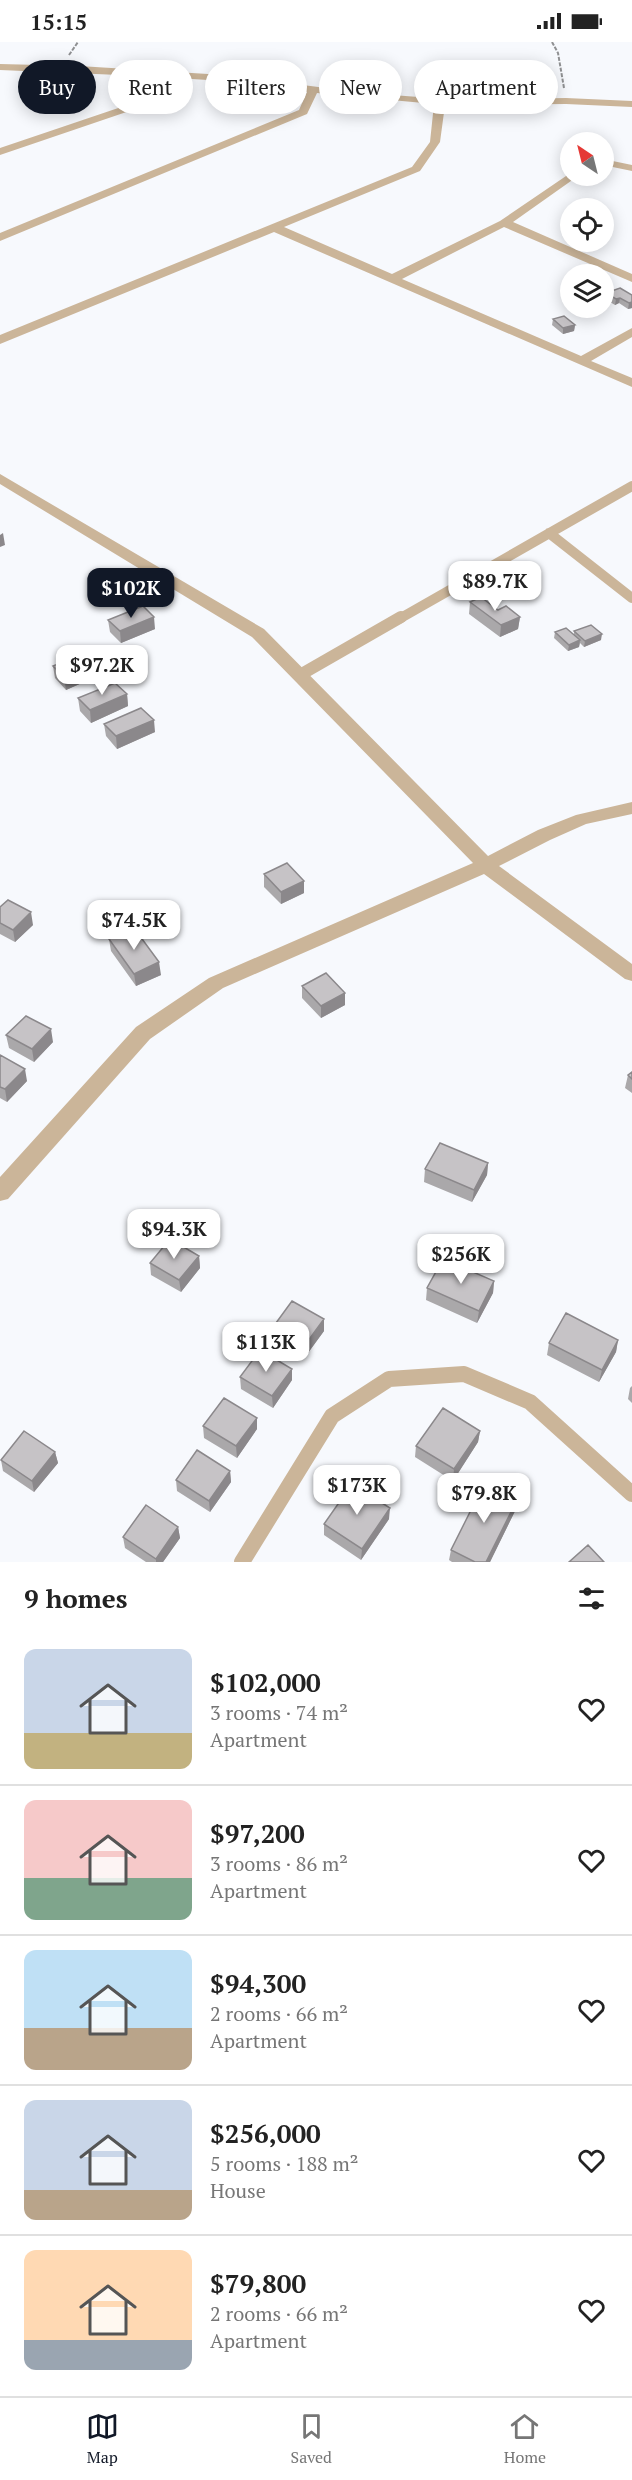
<!DOCTYPE html>
<meta charset="utf-8">
<style>
:root{--surface:#fff;--page:#f2f2f2;--text:#222;--muted:#767676;--line:#e0e0e0;--accent:#111827}
body{margin:0;font-family:"PT Serif",serif;background:var(--page);color:var(--text);height:100vh;display:flex;flex-direction:column;font-size:22px;white-space:nowrap}
*{box-sizing:border-box;margin:0}
p{font-size:20px;color:var(--muted)}
.icon{flex:none;width:33px;height:33px;fill:none;stroke:currentColor;stroke-width:2;stroke-linecap:round;stroke-linejoin:round}
.map{position:relative;height:1520px;overflow:hidden}
.sheet{display:flex;flex-direction:column;background:var(--surface);flex:1}
.sheet>*{flex:none}
.banner{position:absolute;left:18px;top:18px;width:597px;height:54px;display:flex;gap:12px}
.needle{width:39px;rotate:325deg}
.controls{position:absolute;left:560px;top:90px;display:grid;gap:12px}
.controls a{display:grid;place-items:center;width:54px;height:54px;border-radius:50%;background:var(--surface);box-shadow:0 3px 15px #0003;font-size:30px}
.price{position:absolute;translate:-50% -51px;padding:0 14px;border-radius:12px;background:#fff;color:#222;font-size:20px;line-height:39px;filter:drop-shadow(0 2px 3px #0008)}
.price::after{content:'';position:absolute;left:50%;top:36px;width:18px;height:14px;margin-left:-9px;background:inherit;clip-path:polygon(0 0,100% 0,50% 100%)}
.price.current{background:var(--accent);color:#fff}
ul{padding:0;list-style:none}
li{display:flex;align-items:center;gap:18px;height:150px;padding:0 24px}
li+li{border-top:2px solid var(--line)}
li span{display:grid;place-items:center;flex:none;width:168px;height:120px;border-radius:12px;color:#555}
li>.icon{margin-inline-start:auto}
span .icon{width:72px;height:72px;fill:#fffc;stroke-width:1}
li b{font-size:26px}
h2{display:flex;justify-content:space-between;align-items:center;height:72px;padding:0 24px;font-size:26px}
.chip{padding:0 21px;border-radius:27px;background:var(--surface);box-shadow:0 3px 15px #0003;font-size:21px;line-height:54px}
.chip.current{background:var(--accent);color:#fff}
.status{display:flex;justify-content:space-between;align-items:center;height:42px;padding:0 30px;background:var(--surface);direction:ltr}
.status svg{height:16px;fill:currentColor}
.menu{display:flex;justify-content:space-around;align-items:center;height:84px;border-top:2px solid var(--line);background:var(--surface);font-size:16px;color:var(--muted)}
.menu a{display:grid;justify-items:center;gap:3px}
.menu .current{color:var(--accent)}
.map>svg:first-child{display:block}
.lines{fill:none;stroke-linecap:round;stroke-linejoin:round}
.path{stroke:#909193;stroke-width:2;stroke-dasharray:4 1.5;stroke-linecap:butt}
.service-far2{stroke:#cbb599;stroke-width:10}
.service-far1{stroke:#cbb599;stroke-width:12}
.service{stroke:#cbb599;stroke-width:16}
.minor{fill:#cbb599;fill-rule:evenodd}
.wall{fill:#aaa8aa}
.shaded-wall{fill:#8b888b}
.building{fill:#c6c3c6;stroke:#8b888b;stroke-width:1.5}
</style>
<div class="status"><b>15:15</b><svg viewBox="0 0 49 12"><path d="M0 12V9h3v3zM5 12V6h3v6zM10 12V3h3v9zM15 12V0h3v12zM26 1h20v11H26zM47 4h2v5h-2z"/></svg></div>
<div class="map">
<svg width="632" height="1520" viewBox="0 0 632 1520">
<rect width="100%" height="100%" fill="#f7f9fd"/>
<g class="lines">
<!-- path -->
<path class="path" d="M552,0L558,11L564,46
M69,13L78,0"/>
<!-- service-far2 -->
<path class="service-far2" d="M549,491L632,556
M399,577L632,444"/>
<!-- service-far1 -->
<path class="service-far1" d="M300,633L401,575"/>
<!-- service -->
<path class="service" d="M242,1520L332,1374L389,1337L464,1332L530,1360L632,1452"/>
<!-- minor -->
<path class="minor" d="M0,22L79,24L224,33L365,51L459,58L566,56L632,59V65L566,62L445,63L440,100L420,129L284,185L392,232L500,179L569,132L578,134L513,180L632,232V240L504,185L402,237L581,314L632,286V295L591,319L632,336V345L274,190L0,302V293L412,125L430,100L434,62L317,51L307,72L0,199V191L299,68L307,50L224,39L176,36L172,44L147,63L0,113V106L139,59L164,40L167,35L0,28Z
M603,117L632,123V129L603,123Z
M0,432L264,587L488,814L538,788L576,773L632,760V772L586,782L550,798L499,824L632,922V939L625,937L484,832L223,946L150,997L8,1157L0,1159V1135L136,985L209,936L473,821L252,595L0,442Z"/>
</g>
<!-- wall -->
<path class="wall" d="M606,251L632,253V266L628,267L619,261L615,263L605,257Z
M606,265L590,270L583,266H603Z
M553,277L575,283L574,289L563,292L552,283Z
M482,539L519,546L497,560L481,551Z
M470,560L520,575L518,587L500,595L469,572Z
M108,578L155,587L121,601L110,590Z
M574,589L601,598L584,605L580,601L579,605L568,609L554,596L555,590L574,592Z
M53,624L102,632L66,648L55,636Z
M127,652L128,664L91,681L80,669L78,656Z
M104,682L155,690L117,707L106,694Z
M264,832L304,851L281,862L264,845Z
M0,865L33,883L15,900L0,892Z
M109,897L161,933L136,944L111,909Z
M302,944L345,951V963L321,976L302,956Z
M6,993L53,1000L34,1020L9,1006Z
M0,1013L27,1039L7,1060L0,1056Z
M632,1030V1051L625,1046L628,1033Z
M488,1121L487,1133L472,1160L424,1140L425,1127Z
M199,1214L200,1226L181,1250L151,1233L150,1221Z
M494,1239L493,1251L477,1281L426,1258L427,1246Z
M273,1285L324,1289L305,1315L274,1297Z
M618,1298L616,1310L599,1340L547,1313L549,1301Z
M240,1335L292,1338L273,1366L241,1347Z
M632,1344V1361L628,1357L630,1346Z
M257,1376V1387L237,1416L204,1396L203,1384Z
M480,1389L478,1400L453,1439L415,1415L416,1404Z
M55,1410L58,1421L34,1450L3,1429L1,1418Z
M230,1429L231,1440L210,1470L177,1449L176,1438Z
M518,1456L516,1467L490,1520H452L449,1518L451,1508Z
M389,1477L361,1518L324,1493V1482Z
M178,1485L180,1496L163,1520H146L125,1506L123,1495Z"/>
<!-- shaded-wall -->
<path class="shaded-wall" d="M620,256L619,261L615,263L616,257Z
M607,259L606,265L590,270L591,266H603V261Z
M632,260V266L628,267L629,261Z
M575,283L574,289L563,292V286Z
M3,491L5,503L0,505V493Z
M520,534L519,546L497,560L498,548Z
M154,575L155,587L121,601L120,589Z
M520,575L518,587L500,595L501,583Z
M602,592L601,598L584,605L585,599Z
M580,598L579,605L568,609L569,603Z
M101,620L102,632L66,648L64,635Z
M127,652L128,664L91,681L90,668Z
M154,678L155,690L117,707L116,694Z
M304,839V851L281,862V850Z
M31,870L33,883L15,900L13,888Z
M159,920L161,933L136,944L134,932Z
M345,951V963L321,976V964Z
M51,987L53,1000L34,1020L32,1007Z
M25,1027L27,1039L7,1060L5,1047Z
M488,1121L487,1133L472,1160L474,1148Z
M199,1214L200,1226L181,1250L179,1238Z
M494,1239L493,1251L477,1281L479,1269Z
M324,1277V1289L305,1315V1303Z
M618,1298L616,1310L599,1340L602,1328Z
M292,1327V1338L273,1366L272,1354Z
M257,1376V1387L237,1416L236,1404Z
M480,1389L478,1400L453,1439L454,1427Z
M55,1410L58,1421L34,1450L32,1439Z
M230,1429L231,1440L210,1470L209,1459Z
M518,1456L516,1467L490,1520H486Z
M390,1466L389,1477L361,1518L362,1507Z
M178,1485L180,1496L163,1520H156V1517Z"/>
<!-- building -->
<path class="building" d="M620,246L632,253V260L629,261L620,256L616,257L606,251Z
M564,274L575,283L563,286L553,277Z
M504,525L520,534L498,548L482,539Z
M481,555L498,568L506,564L520,575L501,583L470,560Z
M143,564L154,575L120,589L108,578Z
M591,583L602,592L585,599L574,589Z
M566,586L580,598L569,603L555,590Z
M90,609L101,620L64,635L53,624Z
M115,641L127,652L90,668L78,656Z
M141,666L154,678L116,694L104,682Z
M287,821L304,839L281,850L264,832Z
M8,858L31,870L13,888L0,881V865Z
M134,886L159,920L134,932L109,897Z
M326,931L345,951L321,964L302,944Z
M26,974L51,987L32,1007L6,993Z
M0,1013L25,1027L5,1047L0,1045Z
M632,1030V1037L628,1033Z
M440,1101L488,1121L474,1148L425,1127Z
M170,1197L199,1214L179,1238L150,1221Z
M443,1217L494,1239L479,1269L427,1246Z
M292,1259L324,1277L305,1303L273,1285Z
M566,1271L618,1298L602,1328L549,1301Z
M260,1308L292,1327L272,1354L240,1335Z
M224,1356L257,1376L236,1404L203,1384Z
M443,1366L480,1389L454,1427L416,1404Z
M24,1389L55,1410L32,1439L1,1418Z
M197,1408L230,1429L209,1459L176,1438Z
M485,1440L518,1456L486,1520H475L451,1508Z
M352,1442L390,1466L362,1507L324,1482Z
M146,1463L178,1485L156,1517L123,1495Z
M588,1503L604,1520H569Z"/>
</svg>
<div class="controls">
<a><svg class="needle" viewBox="-14 -14 28 28"><path d="M0-13l5 13h-10z" fill="#e53935"/><path d="M0 13l5-13h-10z" fill="#767676"/></svg></a>
<a><svg class="icon" aria-label="locate" viewBox="0 0 24 24"><circle cx="12" cy="12" r="6"/><path d="M12 2v4M12 18v4M2 12h4M18 12h4"/></svg></a>
<a><svg class="icon" aria-label="layers" viewBox="0 0 24 24"><path d="M12 4l9 5-9 5-9-5zM3 14l9 5 9-5"/></svg></a>
</div>
<b class="price" style="left:495px;top:570px">$89.7K</b>
<b class="price current" style="left:131px;top:577px">$102K</b>
<b class="price" style="left:102px;top:654px">$97.2K</b>
<b class="price" style="left:134px;top:909px">$74.5K</b>
<b class="price" style="left:174px;top:1218px">$94.3K</b>
<b class="price" style="left:461px;top:1243px">$256K</b>
<b class="price" style="left:266px;top:1331px">$113K</b>
<b class="price" style="left:357px;top:1474px">$173K</b>
<b class="price" style="left:484px;top:1482px">$79.8K</b>
<div class="banner">
<a class="chip current">Buy</a>
<a class="chip">Rent</a>
<a class="chip">Filters</a>
<a class="chip">New</a>
<a class="chip">Apartment</a>
</div>
</div>
<section class="sheet">
<h2>9 homes<svg class="icon" aria-label="filters" viewBox="0 0 24 24"><path d="M4 7h16M4 17h16"/><circle cx="9" cy="7" r="2"/><circle cx="15" cy="17" r="2"/></svg></h2>
<ul>
<li><span style="background:linear-gradient(#c9d6e8 70%,#c2b280 0)"><svg class="icon" aria-label="home" viewBox="0 0 24 24"><path d="M3 11l9-7 9 7M6 9v11h12V9"/></svg></span><div><b>$102,000</b><p>3 rooms · 74 m²</p><p>Apartment</p></div><svg class="icon" aria-label="heart" viewBox="0 0 24 24"><path d="M12 20l-8-8c-3-5 5-10 8-4 3-6 11-1 8 4z"/></svg></li>
<li><span style="background:linear-gradient(#f6c9c9 65%,#7fa58c 0)"><svg class="icon" aria-label="home" viewBox="0 0 24 24"><path d="M3 11l9-7 9 7M6 9v11h12V9"/></svg></span><div><b>$97,200</b><p>3 rooms · 86 m²</p><p>Apartment</p></div><svg class="icon" aria-label="heart" viewBox="0 0 24 24"><path d="M12 20l-8-8c-3-5 5-10 8-4 3-6 11-1 8 4z"/></svg></li>
<li><span style="background:linear-gradient(#bfe0f5 65%,#b9a48a 0)"><svg class="icon" aria-label="home" viewBox="0 0 24 24"><path d="M3 11l9-7 9 7M6 9v11h12V9"/></svg></span><div><b>$94,300</b><p>2 rooms · 66 m²</p><p>Apartment</p></div><svg class="icon" aria-label="heart" viewBox="0 0 24 24"><path d="M12 20l-8-8c-3-5 5-10 8-4 3-6 11-1 8 4z"/></svg></li>
<li><span style="background:linear-gradient(#c9d6e8 75%,#b9a48a 0)"><svg class="icon" aria-label="home" viewBox="0 0 24 24"><path d="M3 11l9-7 9 7M6 9v11h12V9"/></svg></span><div><b>$256,000</b><p>5 rooms · 188 m²</p><p>House</p></div><svg class="icon" aria-label="heart" viewBox="0 0 24 24"><path d="M12 20l-8-8c-3-5 5-10 8-4 3-6 11-1 8 4z"/></svg></li>
<li><span style="background:linear-gradient(#ffd9b3 75%,#9aa5b1 0)"><svg class="icon" aria-label="home" viewBox="0 0 24 24"><path d="M3 11l9-7 9 7M6 9v11h12V9"/></svg></span><div><b>$79,800</b><p>2 rooms · 66 m²</p><p>Apartment</p></div><svg class="icon" aria-label="heart" viewBox="0 0 24 24"><path d="M12 20l-8-8c-3-5 5-10 8-4 3-6 11-1 8 4z"/></svg></li>
</ul>
</section>
<nav class="menu">
<a class="current"><svg class="icon" aria-label="map" viewBox="0 0 24 24"><path d="M3 6l6-2 6 2 6-2v14l-6 2-6-2-6 2zM9 4v14M15 6v14"/></svg>Map</a>
<a><svg class="icon" aria-label="saved" viewBox="0 0 24 24"><path d="M7 4h10v16l-5-4-5 4z"/></svg>Saved</a>
<a><svg class="icon" aria-label="home" viewBox="0 0 24 24"><path d="M3 11l9-7 9 7M6 9v11h12V9"/></svg>Home</a>
</nav>
